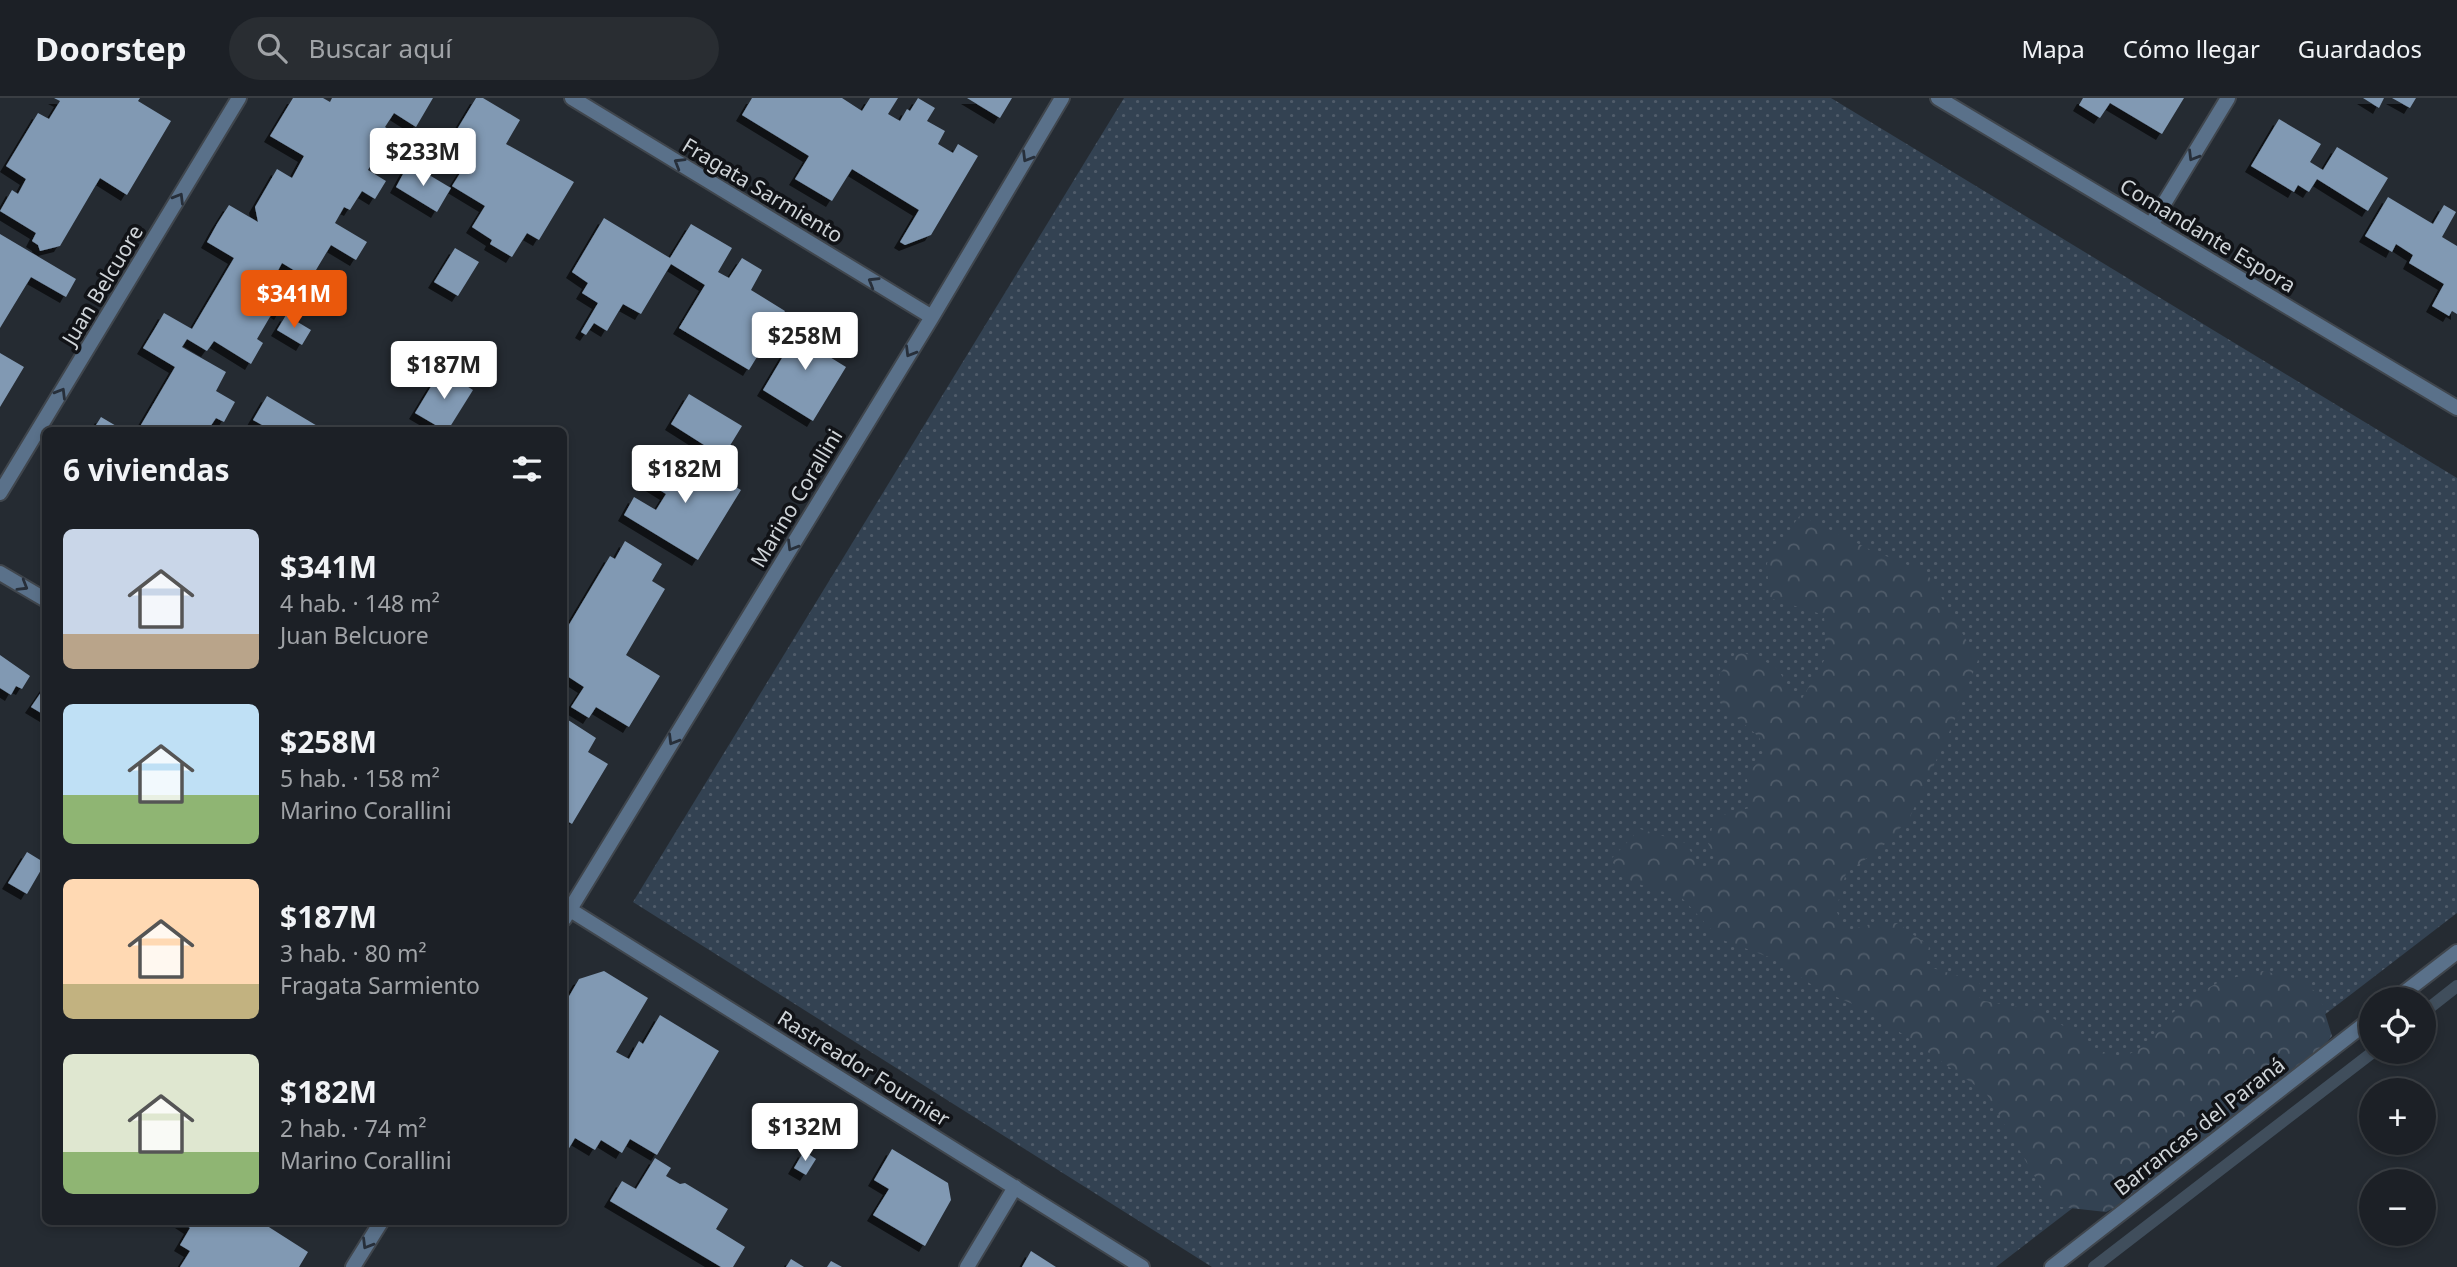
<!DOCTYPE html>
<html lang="es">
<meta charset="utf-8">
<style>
:root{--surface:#1c2026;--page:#292d32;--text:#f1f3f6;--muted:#a0a3a7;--line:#3a3e43;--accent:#ea580c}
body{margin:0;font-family:"Noto Sans",sans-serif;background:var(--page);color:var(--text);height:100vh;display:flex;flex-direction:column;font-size:26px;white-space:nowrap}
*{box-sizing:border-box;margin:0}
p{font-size:23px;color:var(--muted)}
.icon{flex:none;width:38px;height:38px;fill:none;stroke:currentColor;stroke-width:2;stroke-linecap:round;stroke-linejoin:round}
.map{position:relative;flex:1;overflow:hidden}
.details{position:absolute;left:42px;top:329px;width:525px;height:798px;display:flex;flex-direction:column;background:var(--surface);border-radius:10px;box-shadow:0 4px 10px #0003,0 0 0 2px var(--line)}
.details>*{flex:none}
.buttons{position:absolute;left:2359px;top:889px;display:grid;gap:14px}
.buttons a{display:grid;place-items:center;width:77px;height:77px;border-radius:50%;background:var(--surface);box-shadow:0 4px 10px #0003,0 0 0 2px var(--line);font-size:35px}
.price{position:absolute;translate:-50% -60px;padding:0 16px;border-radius:7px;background:#fff;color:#222;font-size:23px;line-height:46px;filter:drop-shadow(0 2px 4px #0008)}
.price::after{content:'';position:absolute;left:50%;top:42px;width:21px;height:16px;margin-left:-10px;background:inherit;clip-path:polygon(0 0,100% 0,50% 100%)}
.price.on{background:var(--accent);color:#fff}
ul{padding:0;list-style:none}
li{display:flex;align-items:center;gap:21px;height:175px;padding:0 21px}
li span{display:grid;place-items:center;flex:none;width:196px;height:140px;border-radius:10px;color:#555}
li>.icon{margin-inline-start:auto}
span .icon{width:84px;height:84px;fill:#fffc;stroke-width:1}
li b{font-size:30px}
h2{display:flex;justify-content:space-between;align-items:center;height:84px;padding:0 21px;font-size:30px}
header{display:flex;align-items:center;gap:42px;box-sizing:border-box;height:98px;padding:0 35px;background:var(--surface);border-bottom:2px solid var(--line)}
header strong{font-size:33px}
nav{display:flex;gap:38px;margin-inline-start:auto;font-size:24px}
.search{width:490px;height:63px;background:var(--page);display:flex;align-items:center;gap:18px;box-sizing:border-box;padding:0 24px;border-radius:38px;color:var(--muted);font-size:26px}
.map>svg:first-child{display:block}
.grass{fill:url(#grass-dots)}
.forest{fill:url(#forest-crowns)}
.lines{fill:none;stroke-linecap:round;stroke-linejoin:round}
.stream{stroke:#404e5c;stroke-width:12}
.building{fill:#8199b3;filter:url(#shadow)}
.minor-casing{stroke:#40464d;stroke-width:18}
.tertiary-casing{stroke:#40464d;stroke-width:18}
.minor{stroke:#5a718a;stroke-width:14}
.tertiary{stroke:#5a718a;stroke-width:14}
.oneway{stroke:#272f3a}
.labels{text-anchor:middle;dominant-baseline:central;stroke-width:7;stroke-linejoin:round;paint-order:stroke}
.street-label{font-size:21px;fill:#cfd4d8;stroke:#111317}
</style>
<header>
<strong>Doorstep</strong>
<div class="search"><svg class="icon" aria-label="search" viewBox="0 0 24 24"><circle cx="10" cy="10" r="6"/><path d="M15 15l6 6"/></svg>Buscar aquí</div>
<nav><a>Mapa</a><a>Cómo llegar</a><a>Guardados</a></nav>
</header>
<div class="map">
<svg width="2457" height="1169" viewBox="0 0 2457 1169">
<defs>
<pattern id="grass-dots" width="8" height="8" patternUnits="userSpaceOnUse" patternTransform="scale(1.75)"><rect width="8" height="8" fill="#334252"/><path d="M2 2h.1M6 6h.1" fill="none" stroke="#505c6a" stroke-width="1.8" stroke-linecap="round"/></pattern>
<pattern id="forest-crowns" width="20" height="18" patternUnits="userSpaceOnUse" patternTransform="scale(1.75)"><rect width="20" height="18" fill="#334252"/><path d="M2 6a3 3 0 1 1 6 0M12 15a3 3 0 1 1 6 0" fill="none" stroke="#505c6a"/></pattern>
<filter id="shadow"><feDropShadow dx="-6" dy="6" stdDeviation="0" flood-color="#0009"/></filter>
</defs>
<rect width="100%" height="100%" fill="#252b32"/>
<!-- grass -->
<path class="grass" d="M1124,0H1831L2457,380V815L1996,1169H1212L633,804Z"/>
<!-- forest -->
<path class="forest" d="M1800,417L1869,451L1927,475L1978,562L1953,626L1909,721L1880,751L1846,775L1836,812L1846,834L1866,827L1897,825L1929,848L1926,868L1962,879L1979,880V902L2045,914L2084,944L2118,962L2150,945L2170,917L2195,897L2223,882L2263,873L2298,881L2319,896L2332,938L2305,973L2161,1086L2106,1114L2052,1108L1986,995L1871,914L1818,891L1774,861L1720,841L1681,799L1632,784L1610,762L1640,731L1686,745L1702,774L1717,764L1708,745L1715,719L1753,709L1746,677L1766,656L1759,639L1720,605L1719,577L1738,552L1775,568L1800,604L1826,559L1824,517L1769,500L1767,465Z"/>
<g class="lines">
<!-- stream -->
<path class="stream" d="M2424,914L2457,888
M2094,1169L2373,954"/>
</g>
<!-- building -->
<path class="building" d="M54,0H140L138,3L171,23L127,97L100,80L60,148L40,153L38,147L32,143L36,135L0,113L12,92L18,96L26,81L6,68L38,15L49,21L60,3Z
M293,0H323L330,4L332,0H433L416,29L394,15L385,29L391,33L368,72L386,83L375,101L362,93L350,112L344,109L335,125L367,144L356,162L331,147L310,182L282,165L273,182L293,194L280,216L274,212L257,241L263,245L251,266L214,243L207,253L187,241L182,249L226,274L216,293L235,304L224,324L216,320L208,332H138L175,269L143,250L154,232L164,215L192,231L234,160L207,144L217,126L229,107L258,124L255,109L277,71L292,80L304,58L270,38Z
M476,0H483L520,22L506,46L574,84L539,142L527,135L512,159L490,146L492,142L472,129L485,108L452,88L469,61L447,48Z
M752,0H842L862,13L870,0H898L888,16L900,23L907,11L910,13L918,0L935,10L927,23L945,33L938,46L953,55L958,46L978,58L931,137L905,147L900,144L919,112L852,71L832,103L795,81L809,58L742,17Z
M967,0H1012L1000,20Z
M2083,0H2184L2162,36L2110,5L2100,20L2079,7Z
M2363,0H2384L2379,10Z
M2392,0H2416L2410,10Z
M2279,21L2321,46L2310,64L2323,72L2337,49L2388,80L2368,113L2317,81L2309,94L2298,87L2294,94L2251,68Z
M409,65L451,90L437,114L396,89Z
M2388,99L2433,126L2444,107L2456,114L2442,139L2457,148V216L2452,213L2449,218L2432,208L2444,186L2409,165L2413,157L2396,146L2392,154L2365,138Z
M604,120L670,160L691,126L732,150L718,174L729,180L742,160L762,172L751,192L785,213L749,272L679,230L705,187L671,166L641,216L623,206L607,233L594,225L586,237L581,234L598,205L582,195L588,185L572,174Z
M0,136L76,181L66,199L31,179L0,230Z
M455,150L479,164L458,198L434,184Z
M286,217L311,232L302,247L277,232Z
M807,218L826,230L822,237L828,240L820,253L846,269L813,323L763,292Z
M0,255L24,269L0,309Z
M441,272L473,292L448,332H444L415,315Z
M689,296L742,328L723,359L671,326Z
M267,298L324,332H271L253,322Z
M101,319L123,332H93Z
M657,357L679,369L685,359L741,392L698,462L624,417L634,399L656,412L666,396L642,381Z
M625,443L662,466L652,483L665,491L626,557L660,578L629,629L596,609L589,620L571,609L584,589L564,576V528L567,530L610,458L615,461Z
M0,557L30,578L22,591L16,588L11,597L0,590Z
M46,587V618L31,609Z
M565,620L596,640L588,654L608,666L572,726L564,721Z
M27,754L45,765L27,796L8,785Z
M604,873L648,900L616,954L629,961L639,943L643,946L660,917L719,953L657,1057L630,1041L622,1055L601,1042L595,1052L575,1040L564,1059V907L579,881Z
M892,1051L948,1085L951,1102L925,1148L873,1117L889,1091L874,1082Z
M804,1053L816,1061L806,1077L794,1070Z
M655,1060L671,1070L666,1078L680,1086L685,1085L728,1111L716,1131L745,1149L733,1169H721L610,1103L622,1083L636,1091Z
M181,1124H261L308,1154L299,1169H180L190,1153L180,1147L190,1130Z
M1031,1153L1056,1169H1022Z
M791,1161L804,1169H786Z
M831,1163L842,1169H827Z"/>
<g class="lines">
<defs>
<path id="minor" d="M572,0L932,219
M1938,0L2457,310
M2151,127L2228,0
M0,395L239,0
M0,475L46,502
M564,808L1142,1169
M564,821L932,219L1062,0
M353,1169L381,1124
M967,1169L1015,1089"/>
<path id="tertiary" d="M2396,901L2457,854
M2052,1169L2371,921"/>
</defs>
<!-- minor casing -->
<use href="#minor" class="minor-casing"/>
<!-- tertiary casing -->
<use href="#tertiary" class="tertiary-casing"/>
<!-- minor -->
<use href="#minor" class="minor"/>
<!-- tertiary -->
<use href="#tertiary" class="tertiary"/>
</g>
<!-- one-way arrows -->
<defs><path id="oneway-chevron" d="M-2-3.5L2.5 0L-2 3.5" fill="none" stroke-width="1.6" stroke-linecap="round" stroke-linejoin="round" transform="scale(1.75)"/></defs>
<g class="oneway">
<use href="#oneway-chevron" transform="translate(2193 58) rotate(121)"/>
<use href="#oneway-chevron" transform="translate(1027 59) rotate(121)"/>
<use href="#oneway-chevron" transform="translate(679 65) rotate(-149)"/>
<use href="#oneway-chevron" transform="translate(179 100) rotate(-59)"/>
<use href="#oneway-chevron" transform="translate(873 184) rotate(-149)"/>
<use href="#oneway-chevron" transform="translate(910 254) rotate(121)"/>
<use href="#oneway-chevron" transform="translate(61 295) rotate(-59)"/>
<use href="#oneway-chevron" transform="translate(792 448) rotate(121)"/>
<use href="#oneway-chevron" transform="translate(23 488) rotate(31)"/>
<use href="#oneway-chevron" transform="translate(673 642) rotate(121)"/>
<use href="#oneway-chevron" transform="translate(367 1146) rotate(121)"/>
</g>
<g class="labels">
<!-- street labels -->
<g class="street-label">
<text transform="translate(763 92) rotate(31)">Fragata Sarmiento</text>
<text transform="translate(2208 137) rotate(31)">Comandante Espora</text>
<text transform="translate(102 187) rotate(-59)">Juan Belcuore</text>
<text transform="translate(796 400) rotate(-59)">Marino Corallini</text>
<text transform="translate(864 970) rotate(32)">Rastreador Fournier</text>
<text transform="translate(2199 1028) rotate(-38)">Barrancas del Paraná</text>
</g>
</g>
</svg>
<div class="buttons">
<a><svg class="icon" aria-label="locate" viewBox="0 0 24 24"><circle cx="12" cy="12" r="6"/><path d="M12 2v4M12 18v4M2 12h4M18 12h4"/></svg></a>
<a>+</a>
<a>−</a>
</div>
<b class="price" style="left:423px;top:90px">$233M</b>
<b class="price on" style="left:294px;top:232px">$341M</b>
<b class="price" style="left:805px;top:274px">$258M</b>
<b class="price" style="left:444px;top:303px">$187M</b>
<b class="price" style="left:685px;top:407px">$182M</b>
<b class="price" style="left:805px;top:1065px">$132M</b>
<section class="details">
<h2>6 viviendas<svg class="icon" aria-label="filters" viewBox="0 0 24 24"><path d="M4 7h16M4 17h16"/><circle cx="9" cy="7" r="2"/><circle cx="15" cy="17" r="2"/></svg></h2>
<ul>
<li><span style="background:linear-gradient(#c9d6e8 75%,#b9a48a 0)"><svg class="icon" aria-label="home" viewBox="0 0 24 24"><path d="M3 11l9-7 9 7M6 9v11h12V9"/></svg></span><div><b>$341M</b><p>4 hab. · 148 m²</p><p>Juan Belcuore</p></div></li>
<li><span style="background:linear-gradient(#bfe0f5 65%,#8fb573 0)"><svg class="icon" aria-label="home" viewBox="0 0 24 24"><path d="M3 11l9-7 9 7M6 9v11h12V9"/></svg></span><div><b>$258M</b><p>5 hab. · 158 m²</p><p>Marino Corallini</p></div></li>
<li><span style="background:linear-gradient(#ffd9b3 75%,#c2b280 0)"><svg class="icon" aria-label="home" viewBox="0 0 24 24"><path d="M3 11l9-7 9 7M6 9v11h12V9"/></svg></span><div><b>$187M</b><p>3 hab. · 80 m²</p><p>Fragata Sarmiento</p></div></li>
<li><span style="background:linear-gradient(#dfe7d0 70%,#8fb573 0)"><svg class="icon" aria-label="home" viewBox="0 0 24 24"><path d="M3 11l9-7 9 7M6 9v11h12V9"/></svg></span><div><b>$182M</b><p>2 hab. · 74 m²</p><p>Marino Corallini</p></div></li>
</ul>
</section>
</div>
